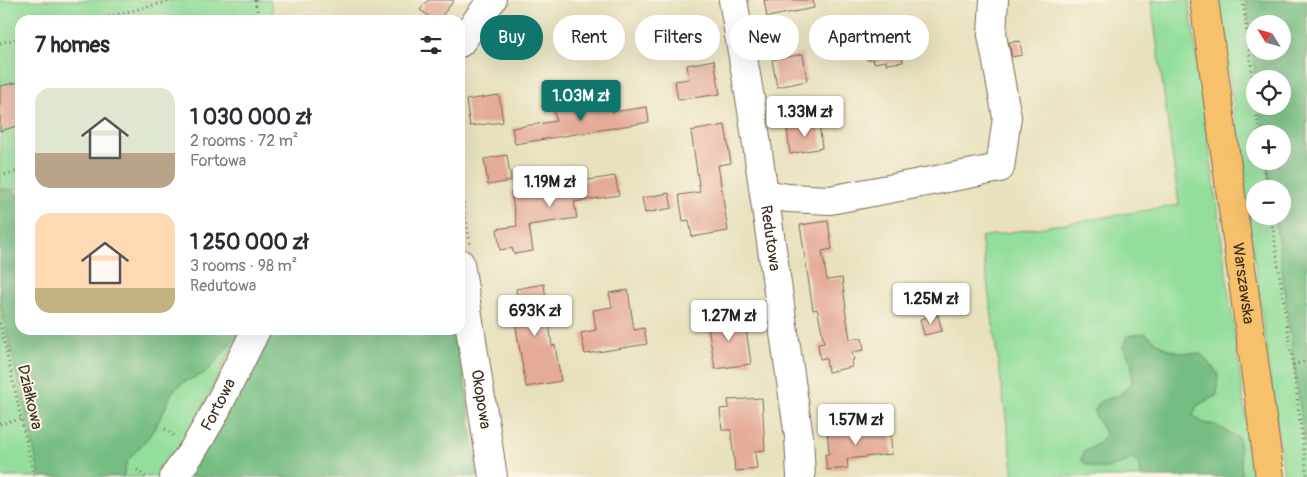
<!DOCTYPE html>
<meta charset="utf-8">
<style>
:root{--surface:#fff;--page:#f7f7f7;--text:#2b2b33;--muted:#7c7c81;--accent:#0f766e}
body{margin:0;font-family:Pangolin,sans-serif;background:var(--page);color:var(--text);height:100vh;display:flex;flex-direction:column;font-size:19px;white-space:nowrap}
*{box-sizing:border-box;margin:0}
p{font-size:16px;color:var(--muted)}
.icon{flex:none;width:28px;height:28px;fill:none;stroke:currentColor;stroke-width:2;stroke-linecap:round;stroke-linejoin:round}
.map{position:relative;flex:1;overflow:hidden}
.panel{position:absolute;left:15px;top:15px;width:450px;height:320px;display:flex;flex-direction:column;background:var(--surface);border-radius:15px;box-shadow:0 5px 20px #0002}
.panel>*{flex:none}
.guide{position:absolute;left:480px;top:15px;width:475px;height:45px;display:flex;gap:10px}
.needle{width:32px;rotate:307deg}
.fabs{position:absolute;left:1246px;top:15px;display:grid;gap:10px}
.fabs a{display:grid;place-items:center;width:45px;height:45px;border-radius:50%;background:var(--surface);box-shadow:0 5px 20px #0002;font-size:25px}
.price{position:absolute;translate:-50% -42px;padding:0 11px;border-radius:5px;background:#fff;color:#222;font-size:16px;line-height:32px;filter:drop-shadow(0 1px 2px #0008)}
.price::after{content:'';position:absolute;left:50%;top:30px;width:15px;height:11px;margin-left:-8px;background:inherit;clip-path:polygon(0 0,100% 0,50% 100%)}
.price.on{background:var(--accent);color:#fff}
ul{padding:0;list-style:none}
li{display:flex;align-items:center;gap:15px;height:125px;padding:0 20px}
li span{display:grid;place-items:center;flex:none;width:140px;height:100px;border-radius:15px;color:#555}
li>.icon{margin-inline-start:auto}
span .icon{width:60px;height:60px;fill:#fffc;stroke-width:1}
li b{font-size:21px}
h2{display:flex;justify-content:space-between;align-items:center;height:60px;padding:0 20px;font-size:21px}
.chip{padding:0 18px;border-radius:22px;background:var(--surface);box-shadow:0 5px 20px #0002;font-size:18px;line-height:45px}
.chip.on{background:var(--accent);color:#fff}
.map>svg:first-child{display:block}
.green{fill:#93de9b;stroke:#67845c}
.forest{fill:#76bd83;stroke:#587450;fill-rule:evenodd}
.building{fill:#e5ab99}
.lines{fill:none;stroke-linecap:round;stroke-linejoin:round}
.minor-casing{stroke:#776a56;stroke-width:30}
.major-casing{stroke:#776a56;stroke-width:30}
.path{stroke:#776a56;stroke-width:3;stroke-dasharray:1 4;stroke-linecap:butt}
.minor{stroke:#fff;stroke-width:28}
.major{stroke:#f6c16b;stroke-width:28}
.labels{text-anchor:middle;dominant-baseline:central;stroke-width:4;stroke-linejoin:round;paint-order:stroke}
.street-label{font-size:16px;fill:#3b2a1e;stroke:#fcf5e5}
</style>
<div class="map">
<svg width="1307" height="477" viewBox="0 0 1307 477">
<rect width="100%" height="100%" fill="#fcf5e5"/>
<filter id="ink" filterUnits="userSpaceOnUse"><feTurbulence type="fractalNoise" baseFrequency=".02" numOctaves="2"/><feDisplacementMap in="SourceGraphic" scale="10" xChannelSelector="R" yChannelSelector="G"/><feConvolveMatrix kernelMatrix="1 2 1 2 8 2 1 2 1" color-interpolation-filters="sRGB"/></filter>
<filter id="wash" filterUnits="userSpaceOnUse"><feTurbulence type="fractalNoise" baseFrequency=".0096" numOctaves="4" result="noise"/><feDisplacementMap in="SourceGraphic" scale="20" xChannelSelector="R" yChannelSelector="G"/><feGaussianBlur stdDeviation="1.12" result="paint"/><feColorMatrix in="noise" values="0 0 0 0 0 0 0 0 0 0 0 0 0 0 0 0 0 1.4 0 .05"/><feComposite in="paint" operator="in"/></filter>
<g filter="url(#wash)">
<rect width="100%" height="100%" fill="#e7e1bd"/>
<!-- green -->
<path class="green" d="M0,0H270L275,20H20V188L0,193Z
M1151,0H1189L1254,477H1242L1215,425L1203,423L1192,415L1198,405L1217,395L1178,352L1165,348L1145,333L1123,347L1132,363V384L1119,395L1099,402L1094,413L1106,435L1096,445L1084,452L1118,466L1132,459L1138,462L1141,477H1014L981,237L1179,205Z
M1219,0H1246L1256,79H1255V106H1260L1264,134H1255V161H1267L1271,189H1255V216H1275L1307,460V477H1284Z
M0,288L43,477H0Z
M241,330L168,477H123L127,461L151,434L162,415L172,392L184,382L207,372Z"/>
<!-- forest -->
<path class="forest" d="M1246,0H1307V460L1275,216H1282V189H1271L1267,161H1282V134H1264L1260,106H1282V79H1256ZM1255,24H1282V51H1255Z
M6,189L20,194V330H241L207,372L184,382L172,392L162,415L151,434L127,461L123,477H40L0,301V190Z
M268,330H458L478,477H188Z
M1145,333L1165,348L1178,352L1201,354L1218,373L1217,395L1198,405L1192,415L1204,423L1215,425L1239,438L1242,477H1141L1138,463L1132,459C1114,467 1097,475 1081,460L1084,452L1096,445L1106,435L1094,413L1099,402L1119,395L1132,384V363L1123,347L1127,336Z"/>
<g id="blocks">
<!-- building -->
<path class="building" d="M428,0H454L439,20H434L420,10Z
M764,0H813L814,8L767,17Z
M899,32L903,62L886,64V61L874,63L873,59L867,60L864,46L871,44L870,36Z
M1020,41L1022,55L1012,57L1009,42Z
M803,54L807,81L777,87L772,60Z
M714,60L720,94L678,100L675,81L689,79L687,65Z
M20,82V125L0,131V86Z
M499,95L503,122L470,126L466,100Z
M611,100L612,112L647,107L649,122L515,144L512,128L556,121L554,109Z
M819,123L822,148L790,154L787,129L798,127V126Z
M725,125L731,163L718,165L728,231L692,237L689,220L683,221L679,195L700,192L691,131Z
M507,155L511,181L488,185L484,159Z
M615,176L619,195L574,202L577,218L529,225L533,251L514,254L512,248L500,250L497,229L517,226L511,192Z
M669,193L672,208L645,213L642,198Z
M828,221L832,249L822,251L827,280L842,278L846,308H845L850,339L862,338L864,350L852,352L854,360L851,361L852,367L828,372L826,358L820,359L818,344L824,343L818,312L817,309L813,310L800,225Z
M544,284L552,346L555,345L561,381L526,387L512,303L518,302L516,289Z
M628,290L634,330L644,328L647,344L585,354L581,333L596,330L593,310L612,307L609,293Z
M739,315L741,329L746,328L751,364L715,369L707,320Z
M938,315L942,331L924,335L920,319Z
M762,398L765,450L755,451L757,469L735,471L731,430H722L720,409L729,408L728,400Z
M842,427V434L877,430V432L890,429L892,454L847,459L848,468L827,470L825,454H829L827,429Z"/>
</g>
</g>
<g filter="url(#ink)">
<use href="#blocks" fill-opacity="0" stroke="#776a56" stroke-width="1"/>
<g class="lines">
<defs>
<g id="minor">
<path id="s1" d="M733,0L752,110L799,437L801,477"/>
<path d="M460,43L492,0"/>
<path d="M764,194L788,198L830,200L1000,168L1007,117L992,35L994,0"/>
<path id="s2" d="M460,263L493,477"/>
<path id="s3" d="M174,477L193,450L213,416L256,330"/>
</g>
<g id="major">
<path id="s4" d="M1204,0L1270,477"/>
</g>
</defs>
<!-- minor casing -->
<use href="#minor" class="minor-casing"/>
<!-- major casing -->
<use href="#major" class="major-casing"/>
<!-- path -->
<path class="path" d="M255,0L259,20
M1243,0L1255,98
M94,20L175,0
M0,43L20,38
M1256,106L1259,134
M1263,161L1267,189
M0,176L20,171
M460,178L470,244
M1271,216L1293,365L1307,475
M0,323L34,477
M1293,365L1307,361
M0,424L22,419
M165,429L175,436
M137,470L146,477"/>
<!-- minor -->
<use href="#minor" class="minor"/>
<!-- major -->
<use href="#major" class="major"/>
</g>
</g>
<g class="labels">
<!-- street labels -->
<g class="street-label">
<text stroke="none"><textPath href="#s1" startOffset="241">Redutowa</textPath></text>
<text stroke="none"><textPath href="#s4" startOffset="286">Warszawska</textPath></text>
<text transform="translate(30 397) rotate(77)">Działkowa</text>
<text stroke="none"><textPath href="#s2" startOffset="138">Okopowa</textPath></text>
<text stroke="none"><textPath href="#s3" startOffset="85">Fortowa</textPath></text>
</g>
</g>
</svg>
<div class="fabs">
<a><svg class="needle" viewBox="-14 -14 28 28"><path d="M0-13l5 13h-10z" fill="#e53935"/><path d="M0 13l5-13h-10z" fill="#7c7c81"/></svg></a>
<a><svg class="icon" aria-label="locate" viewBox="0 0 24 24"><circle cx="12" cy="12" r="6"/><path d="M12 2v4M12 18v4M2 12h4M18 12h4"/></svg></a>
<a>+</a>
<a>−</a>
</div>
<b class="price on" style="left:581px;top:122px">1.03M zł</b>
<b class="price" style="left:805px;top:138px">1.33M zł</b>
<b class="price" style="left:550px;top:208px">1.19M zł</b>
<b class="price" style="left:931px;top:325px">1.25M zł</b>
<b class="price" style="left:535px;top:337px">693K zł</b>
<b class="price" style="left:729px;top:342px">1.27M zł</b>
<b class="price" style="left:856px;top:446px">1.57M zł</b>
<div class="guide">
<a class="chip on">Buy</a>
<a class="chip">Rent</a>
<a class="chip">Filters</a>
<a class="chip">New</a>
<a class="chip">Apartment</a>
</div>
<section class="panel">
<h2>7 homes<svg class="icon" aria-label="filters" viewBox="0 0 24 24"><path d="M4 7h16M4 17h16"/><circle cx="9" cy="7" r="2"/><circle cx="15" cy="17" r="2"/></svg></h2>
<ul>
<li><span style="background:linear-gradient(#dfe7d0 65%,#b9a48a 0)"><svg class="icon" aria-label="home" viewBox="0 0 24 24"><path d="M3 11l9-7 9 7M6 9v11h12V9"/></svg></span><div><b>1 030 000 zł</b><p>2 rooms · 72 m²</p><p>Fortowa</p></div></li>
<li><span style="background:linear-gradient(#ffd9b3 75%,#c2b280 0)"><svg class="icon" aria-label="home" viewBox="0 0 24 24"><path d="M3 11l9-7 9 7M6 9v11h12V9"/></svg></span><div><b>1 250 000 zł</b><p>3 rooms · 98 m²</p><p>Redutowa</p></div></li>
</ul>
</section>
</div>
